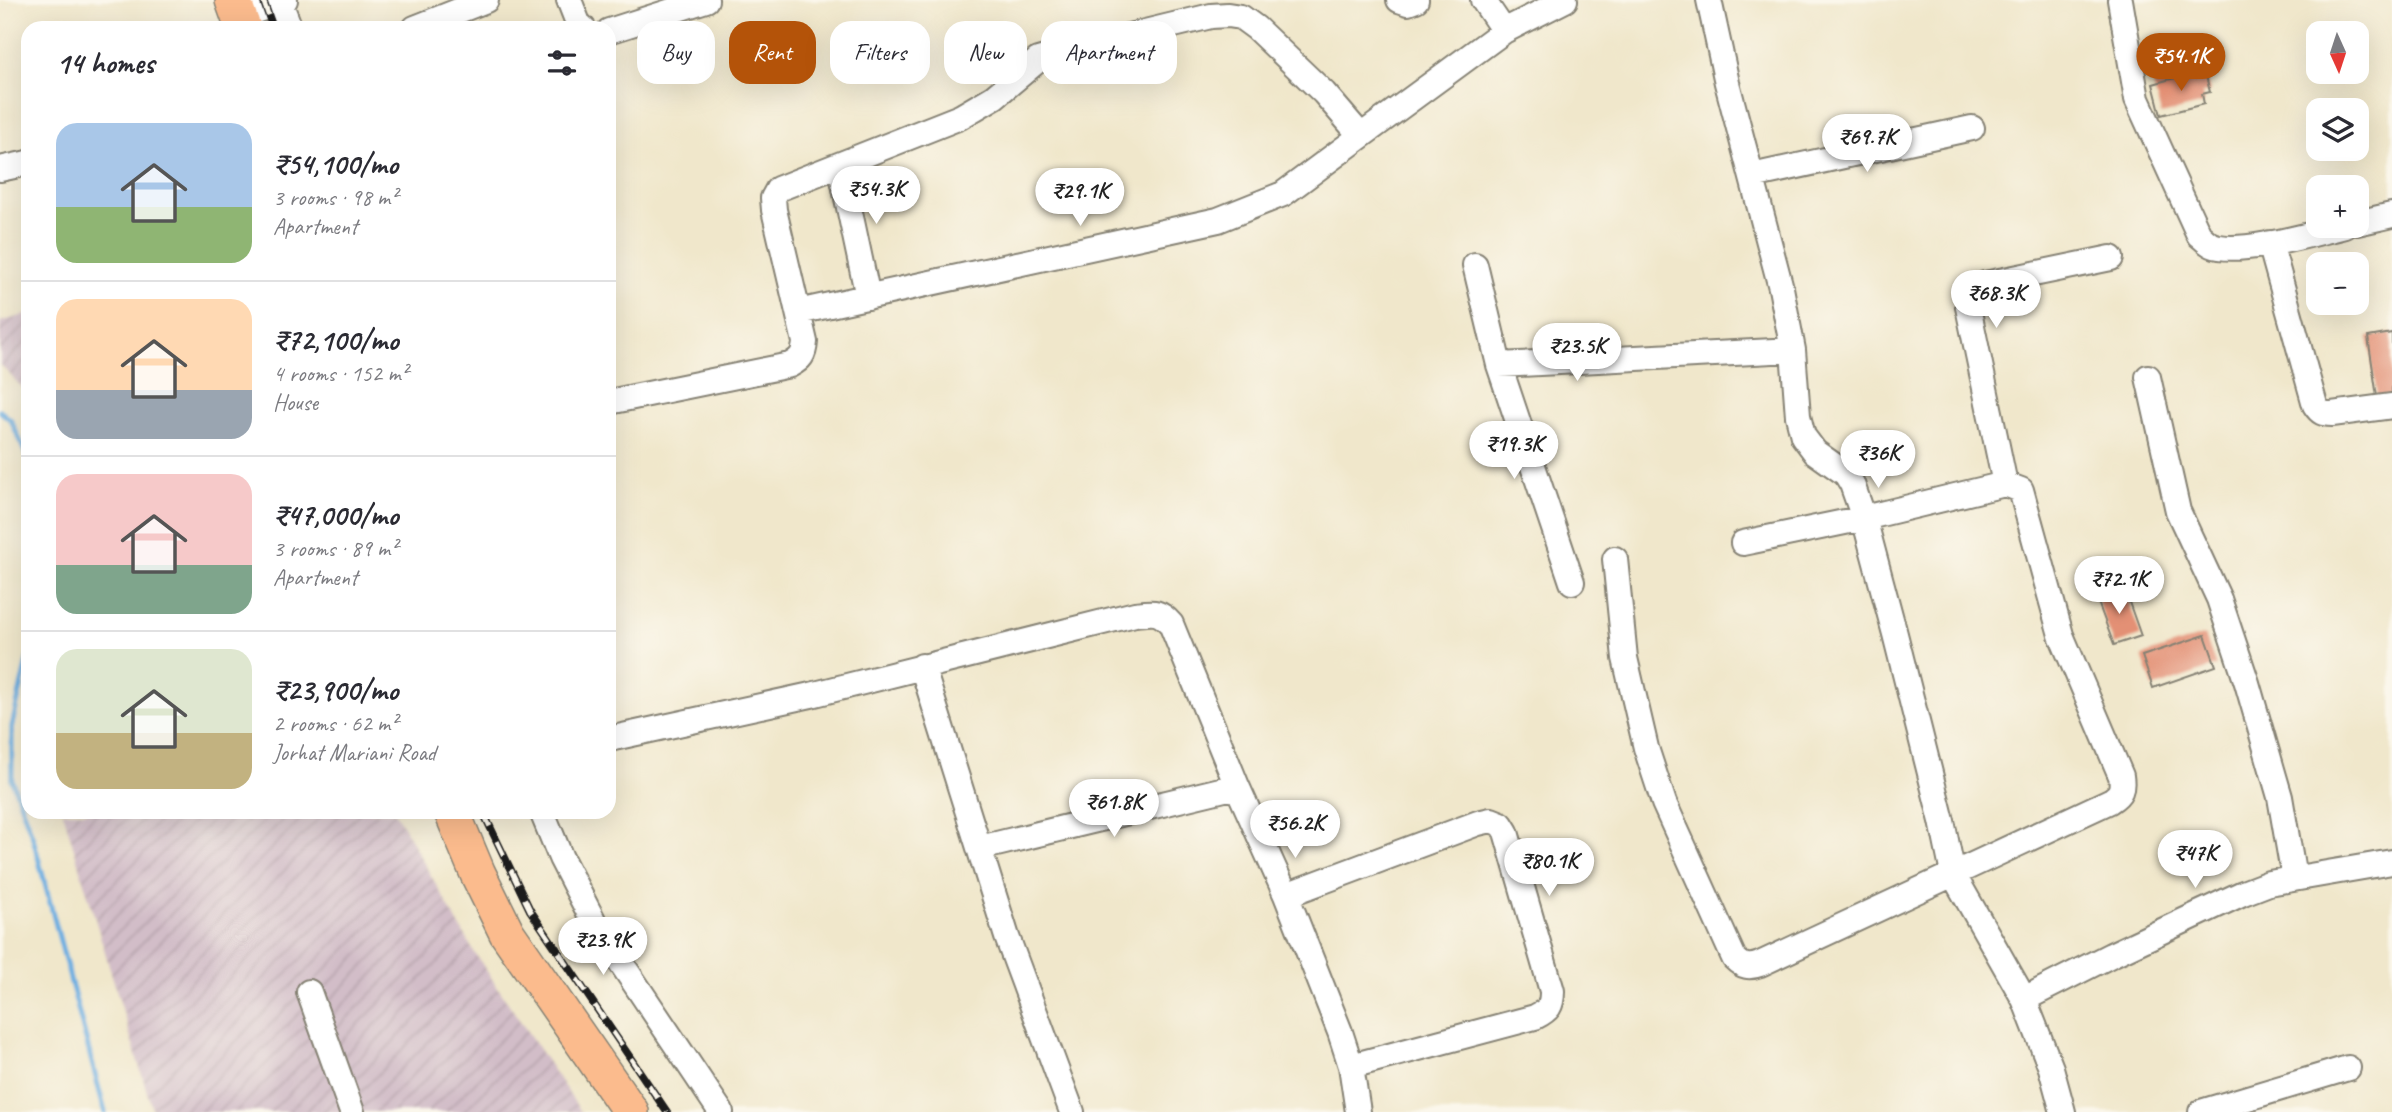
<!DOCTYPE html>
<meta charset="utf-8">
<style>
:root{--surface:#fff;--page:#f7f7f7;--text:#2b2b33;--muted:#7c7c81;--line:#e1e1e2;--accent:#b45309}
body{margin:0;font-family:Caveat,sans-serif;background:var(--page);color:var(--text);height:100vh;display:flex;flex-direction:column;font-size:26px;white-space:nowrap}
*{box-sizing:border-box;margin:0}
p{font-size:23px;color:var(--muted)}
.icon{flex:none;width:38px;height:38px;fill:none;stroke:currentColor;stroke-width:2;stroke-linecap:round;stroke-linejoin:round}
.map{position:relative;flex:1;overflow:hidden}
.details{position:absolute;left:21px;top:21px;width:595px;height:798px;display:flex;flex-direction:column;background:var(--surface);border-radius:21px;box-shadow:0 7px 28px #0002}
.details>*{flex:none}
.banner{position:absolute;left:637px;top:21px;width:665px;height:63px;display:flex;gap:14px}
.needle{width:46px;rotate:177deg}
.buttons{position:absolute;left:2306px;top:21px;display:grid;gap:14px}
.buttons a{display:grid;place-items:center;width:63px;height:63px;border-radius:14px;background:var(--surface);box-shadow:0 7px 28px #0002;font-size:35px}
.price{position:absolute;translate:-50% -60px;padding:0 16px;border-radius:24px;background:#fff;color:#222;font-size:23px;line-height:46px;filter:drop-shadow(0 2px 4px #0008)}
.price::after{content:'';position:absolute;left:50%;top:42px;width:21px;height:16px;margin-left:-10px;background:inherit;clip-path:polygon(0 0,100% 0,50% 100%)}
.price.selected{background:var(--accent);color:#fff}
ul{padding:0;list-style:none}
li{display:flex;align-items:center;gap:21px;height:175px;padding:0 35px}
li+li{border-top:2px solid var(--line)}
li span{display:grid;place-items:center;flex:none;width:196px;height:140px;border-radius:21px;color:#555}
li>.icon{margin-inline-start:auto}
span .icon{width:84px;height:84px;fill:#fffc;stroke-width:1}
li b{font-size:30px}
h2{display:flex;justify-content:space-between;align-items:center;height:84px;padding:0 35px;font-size:30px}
.tag{padding:0 24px;border-radius:21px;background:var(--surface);box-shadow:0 7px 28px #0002;font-size:24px;line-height:63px}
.tag.selected{background:var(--accent);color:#fff}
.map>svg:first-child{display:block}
.industrial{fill:url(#industrial-furrows)}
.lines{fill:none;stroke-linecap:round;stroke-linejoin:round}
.stream{stroke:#6caee1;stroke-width:5}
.building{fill:#e39075}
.minor-casing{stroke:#868274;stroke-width:28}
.highway-casing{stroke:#868274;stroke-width:38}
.minor{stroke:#fff;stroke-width:24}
.highway{stroke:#fbbb8d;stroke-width:35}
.rail-casing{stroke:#1c1c1c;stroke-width:8}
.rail{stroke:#fbf7ec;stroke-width:5;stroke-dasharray:16;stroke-linecap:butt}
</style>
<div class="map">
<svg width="2392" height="1112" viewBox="0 0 2392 1112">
<defs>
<pattern id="industrial-furrows" width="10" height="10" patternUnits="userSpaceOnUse" patternTransform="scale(1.75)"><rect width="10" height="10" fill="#d2bdc8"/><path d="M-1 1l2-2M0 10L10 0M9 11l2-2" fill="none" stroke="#b4a2ab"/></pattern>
</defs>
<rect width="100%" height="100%" fill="#fbf7ec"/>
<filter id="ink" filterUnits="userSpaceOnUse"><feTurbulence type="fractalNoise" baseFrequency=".0143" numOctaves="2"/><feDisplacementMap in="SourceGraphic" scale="14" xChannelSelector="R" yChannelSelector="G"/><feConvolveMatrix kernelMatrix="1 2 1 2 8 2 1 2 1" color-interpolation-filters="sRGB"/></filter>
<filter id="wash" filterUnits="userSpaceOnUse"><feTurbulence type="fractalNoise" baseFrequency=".00686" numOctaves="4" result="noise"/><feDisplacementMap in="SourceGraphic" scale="28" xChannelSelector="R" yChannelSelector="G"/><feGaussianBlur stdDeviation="1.57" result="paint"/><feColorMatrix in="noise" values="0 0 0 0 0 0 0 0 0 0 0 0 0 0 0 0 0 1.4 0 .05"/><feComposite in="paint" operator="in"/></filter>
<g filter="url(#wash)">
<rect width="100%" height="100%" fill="#f0e7cb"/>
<!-- industrial -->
<path class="industrial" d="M28,314V394L0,364V322Z
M63,812H395L476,955L581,1112H153Z"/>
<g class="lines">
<!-- stream -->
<path class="stream" d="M0,411L11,420L28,459
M28,657L12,726V780L33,838L105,1112"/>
</g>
<g id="blocks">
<!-- building -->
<path class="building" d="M2196,72L2197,78L2206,76L2210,92L2202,94L2204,104L2161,115L2153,84Z
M2392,333V395L2377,397L2368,337Z
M2124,588L2141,636L2114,645L2096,597Z
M2205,635L2216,666L2153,688L2142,656Z"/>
</g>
</g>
<g filter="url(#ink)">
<use href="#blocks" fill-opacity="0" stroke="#868274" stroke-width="2"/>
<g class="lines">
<defs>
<path id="minor" d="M279,0L290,28
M569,0L578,23L583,28
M1399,0L1408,3L1416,0
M1483,0L1504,31
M1709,0L1727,83L1781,288L1793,350L1798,416L1803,436L1815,452L1846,474L1852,484L1864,518L1895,634L1942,821L1953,874L2024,999L2051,1068L2063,1112
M2120,0L2137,99L2199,235C2203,238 2207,243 2212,245C2239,256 2315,233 2345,226
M239,17L285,0
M415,28L486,0
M609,31L706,0
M840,165L868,297
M0,169L28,163
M1752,176L1972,128
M2357,223L2392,215
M2270,243L2315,405C2320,413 2323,414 2332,414L2392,406
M1475,265L1499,365L1572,582
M798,312L1218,220L1283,194L1361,136
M1499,365L1793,350
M2148,377L2178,511L2219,599L2247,683L2280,797L2294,878
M609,402L790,365C801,359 804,355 805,342L774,210L773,198L778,189L960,117L994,97L1038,60L1087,46L1211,16L1228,15L1241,17L1256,28L1324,93L1361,136L1504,31L1565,0
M2005,484L1968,307C1969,294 1974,289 1985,284L2111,258
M1615,559L1625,658L1646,748L1664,803L1734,958C1743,967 1749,968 1760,964L2110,801C2121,794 2123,789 2121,776L2061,635L2021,490L2005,484L1864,518L1743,543
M922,666L1007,937L1072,1112
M609,739L811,695L1135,614C1153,612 1159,610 1171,624L1237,786L1286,895L1340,1032L1351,1066L1358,1112
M542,812L561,858L595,924L721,1112
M980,848L1237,786
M1286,895L1478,823L1491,820L1501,824L1506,832L1552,991C1552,1006 1549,1010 1535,1017L1351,1066
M309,992L352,1112
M2024,999L2111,955L2243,893L2269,883L2392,862
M2201,1112L2348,1068"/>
<path id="highway" d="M233,0L243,28
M452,812L478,874L507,933L631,1112"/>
</defs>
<!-- minor casing -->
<use href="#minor" class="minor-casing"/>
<!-- highway casing -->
<use href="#highway" class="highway-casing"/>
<!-- minor -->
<use href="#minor" class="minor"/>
<!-- highway -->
<use href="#highway" class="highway"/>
<defs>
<path id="rail" d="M263,0L273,28
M483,812L530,910L667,1112"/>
</defs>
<!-- rail casing -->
<use href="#rail" class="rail-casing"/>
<!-- rail -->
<use href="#rail" class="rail"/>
</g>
</g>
</svg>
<div class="buttons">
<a><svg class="needle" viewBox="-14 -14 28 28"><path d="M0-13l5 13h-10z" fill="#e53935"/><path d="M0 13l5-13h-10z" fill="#7c7c81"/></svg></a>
<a><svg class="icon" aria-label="layers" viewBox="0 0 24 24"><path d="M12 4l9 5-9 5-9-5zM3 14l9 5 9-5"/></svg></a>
<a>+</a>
<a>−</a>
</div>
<b class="price selected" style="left:2181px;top:93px">₹54.1K</b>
<b class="price" style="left:1867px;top:174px">₹69.7K</b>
<b class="price" style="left:876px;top:226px">₹54.3K</b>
<b class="price" style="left:1080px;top:228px">₹29.1K</b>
<b class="price" style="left:1996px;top:330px">₹68.3K</b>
<b class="price" style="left:1577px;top:383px">₹23.5K</b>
<b class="price" style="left:1514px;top:481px">₹19.3K</b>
<b class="price" style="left:1878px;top:490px">₹36K</b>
<b class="price" style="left:2119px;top:616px">₹72.1K</b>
<b class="price" style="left:1114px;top:839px">₹61.8K</b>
<b class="price" style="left:1295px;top:860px">₹56.2K</b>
<b class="price" style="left:2195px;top:890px">₹47K</b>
<b class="price" style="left:1549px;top:898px">₹80.1K</b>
<b class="price" style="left:603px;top:977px">₹23.9K</b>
<div class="banner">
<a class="tag">Buy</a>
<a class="tag selected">Rent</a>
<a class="tag">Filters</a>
<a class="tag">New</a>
<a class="tag">Apartment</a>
</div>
<section class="details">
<h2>14 homes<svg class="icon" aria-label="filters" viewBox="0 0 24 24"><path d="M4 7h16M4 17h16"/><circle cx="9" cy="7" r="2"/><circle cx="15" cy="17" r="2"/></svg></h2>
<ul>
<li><span style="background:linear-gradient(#a9c7e8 60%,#8fb573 0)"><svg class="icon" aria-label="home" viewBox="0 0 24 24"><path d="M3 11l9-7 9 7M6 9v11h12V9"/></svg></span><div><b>₹54,100/mo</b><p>3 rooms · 98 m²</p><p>Apartment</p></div></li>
<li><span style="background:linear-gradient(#ffd9b3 65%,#9aa5b1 0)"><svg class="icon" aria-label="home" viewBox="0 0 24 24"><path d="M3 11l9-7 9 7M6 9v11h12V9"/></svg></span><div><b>₹72,100/mo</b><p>4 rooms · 152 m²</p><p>House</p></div></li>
<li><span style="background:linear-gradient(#f6c9c9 65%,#7fa58c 0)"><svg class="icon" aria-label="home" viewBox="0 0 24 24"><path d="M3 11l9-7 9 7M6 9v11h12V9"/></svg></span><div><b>₹47,000/mo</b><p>3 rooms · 89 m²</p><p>Apartment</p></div></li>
<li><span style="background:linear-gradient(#dfe7d0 60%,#c2b280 0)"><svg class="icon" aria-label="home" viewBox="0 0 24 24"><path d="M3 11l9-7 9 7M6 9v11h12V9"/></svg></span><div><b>₹23,900/mo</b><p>2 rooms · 62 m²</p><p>Jorhat Mariani Road</p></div></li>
</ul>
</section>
</div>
